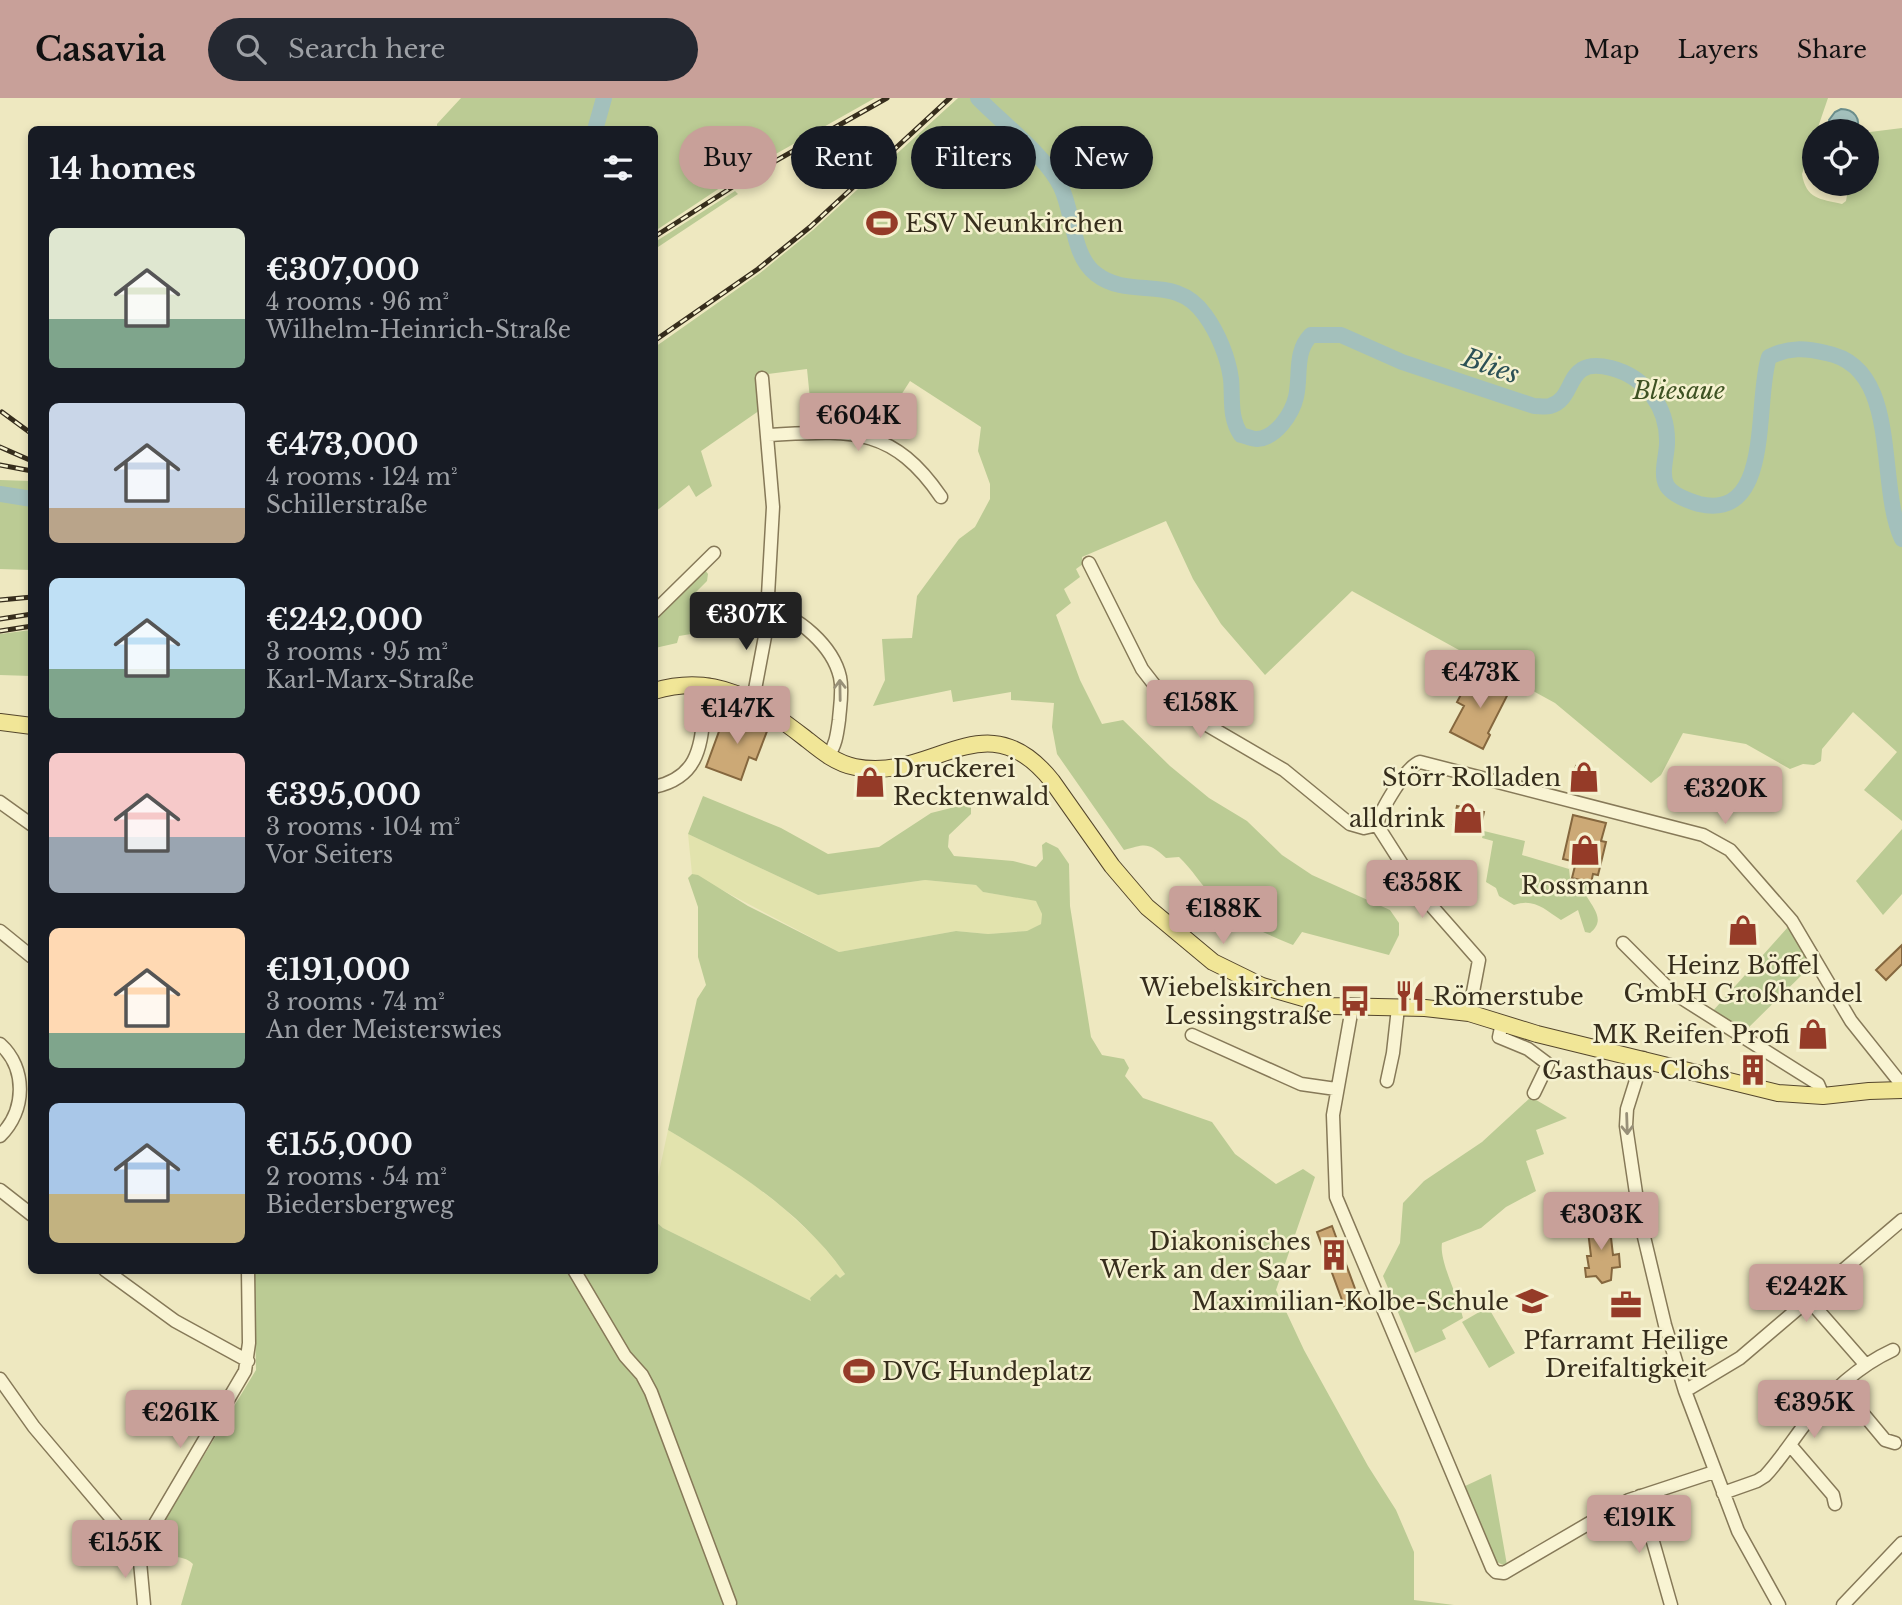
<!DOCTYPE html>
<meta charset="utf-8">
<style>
:root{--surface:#171b24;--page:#242831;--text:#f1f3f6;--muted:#9ea1a6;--accent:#c8a099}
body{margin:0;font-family:"Libre Baskerville",serif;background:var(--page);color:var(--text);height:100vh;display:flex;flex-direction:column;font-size:26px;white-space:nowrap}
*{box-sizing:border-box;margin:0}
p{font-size:23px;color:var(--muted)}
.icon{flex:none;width:38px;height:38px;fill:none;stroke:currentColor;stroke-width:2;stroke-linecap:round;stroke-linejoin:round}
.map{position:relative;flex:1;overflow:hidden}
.side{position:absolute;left:28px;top:28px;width:630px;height:1148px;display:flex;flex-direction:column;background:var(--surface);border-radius:10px;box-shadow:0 4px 10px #0003}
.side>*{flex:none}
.banner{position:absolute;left:679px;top:28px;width:665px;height:63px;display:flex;gap:14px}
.controls{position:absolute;left:1802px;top:21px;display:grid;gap:14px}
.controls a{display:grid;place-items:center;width:77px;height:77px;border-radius:50%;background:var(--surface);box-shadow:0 4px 10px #0003;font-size:35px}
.price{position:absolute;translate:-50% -60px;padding:0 16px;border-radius:7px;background:var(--accent);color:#111;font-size:23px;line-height:46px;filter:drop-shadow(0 2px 4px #0008)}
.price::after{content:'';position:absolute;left:50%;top:42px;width:21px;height:16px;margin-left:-10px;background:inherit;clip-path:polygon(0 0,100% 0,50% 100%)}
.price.active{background:#222;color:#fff}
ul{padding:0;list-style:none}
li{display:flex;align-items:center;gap:21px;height:175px;padding:0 21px}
li span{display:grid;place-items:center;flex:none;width:196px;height:140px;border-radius:10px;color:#555}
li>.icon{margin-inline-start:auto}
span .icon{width:84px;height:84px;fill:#fffc;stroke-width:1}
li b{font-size:30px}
h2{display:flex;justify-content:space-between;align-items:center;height:84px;padding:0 21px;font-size:30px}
.chip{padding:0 24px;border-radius:32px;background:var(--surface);box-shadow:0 4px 10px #0003;font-size:24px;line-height:63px}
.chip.active{background:var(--accent);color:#111}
header{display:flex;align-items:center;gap:42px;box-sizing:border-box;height:98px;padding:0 35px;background:var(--accent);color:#111}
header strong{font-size:33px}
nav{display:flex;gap:38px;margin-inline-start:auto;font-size:24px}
.search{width:490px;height:63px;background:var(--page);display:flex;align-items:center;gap:18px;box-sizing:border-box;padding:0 24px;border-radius:38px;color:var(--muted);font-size:26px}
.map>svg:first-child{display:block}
.farmland{fill:#e2e3ad}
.green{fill:#bbcb94}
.water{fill:#a3c0bc;stroke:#6a8d8b;stroke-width:2}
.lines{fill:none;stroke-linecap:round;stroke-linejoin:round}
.river{stroke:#a3c0bc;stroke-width:16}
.building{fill:#cca976;stroke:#85673e;stroke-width:2}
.minor-casing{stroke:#867958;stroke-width:15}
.major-casing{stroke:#54462c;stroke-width:18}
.minor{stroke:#f9f4d3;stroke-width:12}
.major{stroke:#f1e697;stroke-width:16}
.rail-casing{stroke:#362d1c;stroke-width:5}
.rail{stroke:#f5f1cf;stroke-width:2.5;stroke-dasharray:8;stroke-linecap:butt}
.oneway{stroke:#989078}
.labels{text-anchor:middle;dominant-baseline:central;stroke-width:5;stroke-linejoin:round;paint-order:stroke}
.poi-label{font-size:24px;fill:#362d1c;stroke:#f5f1cf;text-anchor:end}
.park-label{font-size:24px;font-style:italic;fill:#3e5223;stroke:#f5f1cf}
.water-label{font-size:26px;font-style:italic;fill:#2c5156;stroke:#f5f1cf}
</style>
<header>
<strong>Casavia</strong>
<div class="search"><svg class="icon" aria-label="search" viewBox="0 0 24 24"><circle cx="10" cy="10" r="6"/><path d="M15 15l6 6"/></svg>Search here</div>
<nav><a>Map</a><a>Layers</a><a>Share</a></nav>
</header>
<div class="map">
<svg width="1902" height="1507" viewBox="0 0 1902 1507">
<rect width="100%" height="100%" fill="#eee8c0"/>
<!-- farmland -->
<path class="farmland" d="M688,736L818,797L925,782L976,787L983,794L1037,803L1042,816L1041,826L1028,833L988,836L956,833L839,854L692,776Z
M668,1032L735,1072L781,1108L818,1142L845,1175L840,1181L836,1177L815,1205L663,1130L655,1123V1093Z"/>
<!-- green -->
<path class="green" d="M461,0H875L744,74L655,133L654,32L437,31V26Z
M958,0H1828L1802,76C1806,101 1820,101 1842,106L1846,103L1849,86H1867V40L1870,34L1902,30V723L1864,692L1897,654L1853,614L1822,651L1821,663L1814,667L1803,666L1790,671L1746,646L1683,635L1661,677L1651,685L1555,605L1352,493L1265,577L1221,526L1193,481L1166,423L1082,459L1083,466L1076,471L1080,479L1064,491L1071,505L1056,517L1080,582L1102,626L1123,622L1170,668L1209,700L1247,723L1282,757L1312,777L1390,812L1399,825V837L1389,857L1302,834L1293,847C1264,835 1236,823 1214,800C1201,787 1192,771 1179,759L1166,760C1148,744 1146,746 1124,752L1057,656L1052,629L1054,605L1011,602V594L953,604L951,592L873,608L885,582L882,541L912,540L917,498L959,441L975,429L990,401V386L978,353L981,329L910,283L896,305L810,301L807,271L760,277L763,310L701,353L712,388L696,399L689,387L655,414V249L760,175L813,132Z
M735,93L738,96L655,151V144Z
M0,382L31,383V472L0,471Z
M705,472L708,476L707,483L694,496L702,511L703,534L679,538L677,545L655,550V523Z
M31,532V578L0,577V536Z
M703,698L781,730L828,756L879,749L931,715L967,706L971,707V716L949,737L948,749L954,758L1013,763L1036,769L1043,761L1042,747L1046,744L1058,750L1069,766L1070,808L1091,939L1102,957L1124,961L1129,970L1125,978L1143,1000L1212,1024L1235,1056L1276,1086L1303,1071L1315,1079L1276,1192L1304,1252L1368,1368L1396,1412L1414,1454V1502L1454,1507H181L193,1466C181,1455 167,1460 152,1461L158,1433L256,1272L254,1173L654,1172L655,1123L663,1130L811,1203L810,1200L836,1176L840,1180L845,1176C800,1112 733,1071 668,1032L697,901L706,887L698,859V809L688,780L692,776L698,777L748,808L839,854L956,833L988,836L1027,833L1041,826L1042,816L1036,803L983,794L976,787L925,782L818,797L688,736Z
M1902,731V796L1883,817L1856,783Z
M1484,733L1525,743L1522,757L1569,771L1570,780L1590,785L1587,799C1595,812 1605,823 1590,835L1585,834L1578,812L1561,822C1544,811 1534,800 1514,807L1499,798L1496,790L1486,784L1493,743L1482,740Z
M1788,829L1812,867L1744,934L1711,915Z
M1531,999L1567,1020L1536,1032L1544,1056L1526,1063L1536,1093L1506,1109L1481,1130L1442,1145C1439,1163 1458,1198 1463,1220L1442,1232L1446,1241L1415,1255L1383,1178L1400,1145L1403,1105L1424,1083L1482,1044Z
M1488,1209L1515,1255L1489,1270L1462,1224Z
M1491,1376L1507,1467H1503L1495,1463L1463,1389Z"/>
<!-- water -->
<path class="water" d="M1841,11C1854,11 1862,21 1856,33H1830L1829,22L1835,14Z"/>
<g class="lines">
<!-- river -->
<path class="river" d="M978,0C1001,24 1048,60 1061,89C1074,116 1072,158 1096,176C1131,203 1175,174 1205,217C1218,235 1228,259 1231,281C1233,301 1229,319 1241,337C1246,338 1252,341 1257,341C1276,340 1292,316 1296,299C1301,278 1294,254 1311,237H1341L1402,264L1534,308C1539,308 1546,309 1550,308C1578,300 1563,258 1611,270C1646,279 1668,310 1667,345C1667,358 1660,376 1667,388C1673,397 1689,403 1699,406C1774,423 1754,304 1769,259C1789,249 1805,250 1826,255C1902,269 1876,385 1902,441
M595,32L604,0
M0,396L32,401"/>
</g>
<!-- building -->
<path class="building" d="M1482,575L1511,590L1488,635L1490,637L1483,651L1450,634L1464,608L1457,604L1466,587L1473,591Z
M725,617L749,625L750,621L769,628L756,662L749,659L741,682L706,669Z
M1576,668L1597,673L1592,690L1572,685Z
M1457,708L1484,714L1480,732L1453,726Z
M1573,717L1606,725L1601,743L1606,744L1598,777L1593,776L1591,785L1572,780L1576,764L1563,761Z
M1902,847V866L1886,882L1876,872Z
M1609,1122L1613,1157L1619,1156L1620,1169L1612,1170L1611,1182L1602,1185L1596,1178L1586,1179L1585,1170H1589L1587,1158H1591L1587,1125Z
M1332,1128L1361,1207L1346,1213L1317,1134Z
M1630,1196L1635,1215L1621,1219L1616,1200Z"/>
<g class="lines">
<defs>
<path id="minor" d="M768,337C848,333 891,326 941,399
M1089,465L1142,571L1163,598L1183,613L1284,672L1350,726L1364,730L1377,727
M768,513C798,516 833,549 840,579C843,593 840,608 839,622C837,636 836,647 828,658
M654,514L714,455
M753,602L766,533L773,409L762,280
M654,689C711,677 698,629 709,587
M0,704L32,727
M1377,727C1380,713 1406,668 1420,664L1703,737L1730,752L1792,823L1851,923L1902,987
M1377,727L1421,796L1479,862L1469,915
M0,833L32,859
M1623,845L1672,894L1818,986L1823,998
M1352,910L1333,1017L1336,1099L1492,1470L1496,1474L1504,1475L1629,1402L1714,1374
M1502,925L1499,939L1528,951L1548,966L1534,995
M1192,937L1301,986L1336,991
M0,946C27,970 26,1013 0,1038
M1643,960L1627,1011L1626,1028L1640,1122L1665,1227L1685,1293L1738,1433L1779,1507
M1387,983L1393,955L1398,910
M0,1092L32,1117
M105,1172L175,1223L248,1263
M574,1172L625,1258L642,1277L651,1294L730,1505
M1809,1202L1865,1266
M0,1281L34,1329L139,1453L144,1507
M1840,1288L1885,1342L1895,1345
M1685,1293L1740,1260L1902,1122
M1790,1347L1833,1397L1835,1406
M1723,1395L1757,1383L1765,1378C1779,1363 1790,1346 1802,1330C1827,1297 1856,1269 1893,1252
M1640,1398L1671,1507
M139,1453L245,1273L249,1245L248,1172
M1843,1507L1902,1445"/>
<path id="major" d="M654,593C717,574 757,603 805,640C820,652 835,665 855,669C933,685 985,599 1052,683L1112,768L1147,809L1213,864L1262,888L1331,908L1425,910L1469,915L1537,936L1778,995L1823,998L1869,993L1902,992
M0,624L32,628"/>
</defs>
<!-- minor casing -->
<use href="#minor" class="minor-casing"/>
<!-- major casing -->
<use href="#major" class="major-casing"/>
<!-- minor -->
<use href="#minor" class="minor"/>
<!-- major -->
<use href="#major" class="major"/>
<defs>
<path id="rail" d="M654,139L756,74L887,0
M654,243L758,171L810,129L950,0
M2,314L32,336
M0,349L32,363
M0,367L32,373
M0,502L32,499
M0,521L32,516
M0,533L32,528"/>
</defs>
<!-- rail casing -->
<use href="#rail" class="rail-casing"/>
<!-- rail -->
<use href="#rail" class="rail"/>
</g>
<!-- one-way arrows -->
<defs><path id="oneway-shaft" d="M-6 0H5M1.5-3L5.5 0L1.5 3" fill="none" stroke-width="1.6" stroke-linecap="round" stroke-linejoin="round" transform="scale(1.75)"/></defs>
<g class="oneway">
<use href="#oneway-shaft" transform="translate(840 592) rotate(-91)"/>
<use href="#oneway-shaft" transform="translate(1627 1026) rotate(88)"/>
</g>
<!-- icons -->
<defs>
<symbol id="stadium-bare" viewBox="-9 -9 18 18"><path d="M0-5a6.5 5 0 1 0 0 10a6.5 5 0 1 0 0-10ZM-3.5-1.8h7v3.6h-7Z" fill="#953b28" stroke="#f5f1cf" stroke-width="2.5" paint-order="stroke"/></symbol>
<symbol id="shop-bare" viewBox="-9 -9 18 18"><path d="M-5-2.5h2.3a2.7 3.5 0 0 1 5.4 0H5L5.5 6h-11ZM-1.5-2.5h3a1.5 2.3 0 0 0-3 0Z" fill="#953b28" stroke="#f5f1cf" stroke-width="2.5" paint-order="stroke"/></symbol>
<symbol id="restaurant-bare" viewBox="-9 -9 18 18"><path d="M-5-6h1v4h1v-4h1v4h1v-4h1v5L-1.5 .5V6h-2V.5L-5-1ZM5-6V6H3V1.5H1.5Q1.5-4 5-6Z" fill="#953b28" stroke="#f5f1cf" stroke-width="2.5" paint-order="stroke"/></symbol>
<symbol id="bus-bare" viewBox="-9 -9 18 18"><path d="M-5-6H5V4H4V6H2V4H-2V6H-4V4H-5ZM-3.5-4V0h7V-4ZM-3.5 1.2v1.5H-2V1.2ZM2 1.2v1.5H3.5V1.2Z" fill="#953b28" stroke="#f5f1cf" stroke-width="2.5" paint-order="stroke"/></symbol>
<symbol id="building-bare" viewBox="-9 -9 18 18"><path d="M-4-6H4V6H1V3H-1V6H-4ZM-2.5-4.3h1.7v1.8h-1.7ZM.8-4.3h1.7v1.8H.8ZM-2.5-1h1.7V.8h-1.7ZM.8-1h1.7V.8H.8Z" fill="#953b28" stroke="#f5f1cf" stroke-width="2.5" paint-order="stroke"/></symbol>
<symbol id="school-bare" viewBox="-9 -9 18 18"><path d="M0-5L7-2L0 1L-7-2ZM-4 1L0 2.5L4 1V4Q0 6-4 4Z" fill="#953b28" stroke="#f5f1cf" stroke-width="2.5" paint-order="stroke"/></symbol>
<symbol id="office-bare" viewBox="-9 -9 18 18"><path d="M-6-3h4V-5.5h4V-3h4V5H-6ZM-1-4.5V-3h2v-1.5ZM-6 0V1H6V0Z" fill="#953b28" stroke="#f5f1cf" stroke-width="2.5" paint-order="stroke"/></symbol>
</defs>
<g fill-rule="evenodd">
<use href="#stadium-bare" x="860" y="103" width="44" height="44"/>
<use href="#shop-bare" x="1562" y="657" width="44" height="44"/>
<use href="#shop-bare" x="848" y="662" width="44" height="44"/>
<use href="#shop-bare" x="1446" y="698" width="44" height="44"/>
<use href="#shop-bare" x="1563" y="730" width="44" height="44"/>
<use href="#shop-bare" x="1721" y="810" width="44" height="44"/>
<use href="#restaurant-bare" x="1388" y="876" width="44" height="44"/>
<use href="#bus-bare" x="1333" y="881" width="44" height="44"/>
<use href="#shop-bare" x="1791" y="914" width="44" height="44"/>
<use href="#building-bare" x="1731" y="950" width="44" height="44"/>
<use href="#building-bare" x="1312" y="1135" width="44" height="44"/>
<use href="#school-bare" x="1510" y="1181" width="44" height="44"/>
<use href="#office-bare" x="1604" y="1185" width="44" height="44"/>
<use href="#stadium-bare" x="837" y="1251" width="44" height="44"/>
</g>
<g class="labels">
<!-- poi labels -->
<g class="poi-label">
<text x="905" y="125" text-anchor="start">ESV Neunkirchen</text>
<text x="893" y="670" text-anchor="start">Druckerei<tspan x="893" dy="28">Recktenwald</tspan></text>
<text x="1561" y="679">Störr Rolladen</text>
<text x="1445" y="720">alldrink</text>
<text x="1585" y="787" text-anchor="middle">Rossmann</text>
<text x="1743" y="867" text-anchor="middle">Heinz Böffel<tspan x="1743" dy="28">GmbH Großhandel</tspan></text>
<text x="1332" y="889">Wiebelskirchen<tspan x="1332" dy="28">Lessingstraße</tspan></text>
<text x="1433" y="898" text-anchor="start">Römerstube</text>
<text x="1790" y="936">MK Reifen Profi</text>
<text x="1730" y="972">Gasthaus Clohs</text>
<text x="1311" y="1143">Diakonisches<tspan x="1311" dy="28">Werk an der Saar</tspan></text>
<text x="1509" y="1203">Maximilian-Kolbe-Schule</text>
<text x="1626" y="1242" text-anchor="middle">Pfarramt Heilige<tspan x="1626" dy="28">Dreifaltigkeit</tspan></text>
<text x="882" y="1273" text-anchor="start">DVG Hundeplatz</text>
</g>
<!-- park labels -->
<g class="park-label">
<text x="1679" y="292">Bliesaue</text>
</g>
<!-- water labels -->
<g class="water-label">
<text transform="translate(1491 268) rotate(19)">Blies</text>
</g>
</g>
</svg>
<div class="controls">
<a><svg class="icon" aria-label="locate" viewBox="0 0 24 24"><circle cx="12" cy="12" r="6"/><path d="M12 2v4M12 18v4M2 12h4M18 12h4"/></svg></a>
</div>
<b class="price" style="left:858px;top:355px">€604K</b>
<b class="price active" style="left:746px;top:554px">€307K</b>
<b class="price" style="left:1480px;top:612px">€473K</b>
<b class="price" style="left:1200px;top:642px">€158K</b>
<b class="price" style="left:737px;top:648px">€147K</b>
<b class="price" style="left:1725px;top:728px">€320K</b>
<b class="price" style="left:1422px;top:822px">€358K</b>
<b class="price" style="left:1223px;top:848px">€188K</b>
<b class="price" style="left:1601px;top:1154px">€303K</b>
<b class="price" style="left:1806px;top:1226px">€242K</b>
<b class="price" style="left:1814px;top:1342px">€395K</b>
<b class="price" style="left:180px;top:1352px">€261K</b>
<b class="price" style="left:1639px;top:1457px">€191K</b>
<b class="price" style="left:125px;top:1482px">€155K</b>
<div class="banner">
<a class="chip active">Buy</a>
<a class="chip">Rent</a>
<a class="chip">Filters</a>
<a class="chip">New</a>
</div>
<section class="side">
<h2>14 homes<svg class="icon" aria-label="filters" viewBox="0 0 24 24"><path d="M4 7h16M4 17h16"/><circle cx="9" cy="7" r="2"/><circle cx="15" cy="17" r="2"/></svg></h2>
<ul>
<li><span style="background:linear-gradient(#dfe7d0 65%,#7fa58c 0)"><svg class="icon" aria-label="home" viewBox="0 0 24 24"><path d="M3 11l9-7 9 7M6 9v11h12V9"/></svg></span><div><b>€307,000</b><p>4 rooms · 96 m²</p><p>Wilhelm-Heinrich-Straße</p></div></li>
<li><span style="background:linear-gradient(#c9d6e8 75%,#b9a48a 0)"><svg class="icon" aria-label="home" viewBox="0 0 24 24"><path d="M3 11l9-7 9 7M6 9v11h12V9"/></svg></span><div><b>€473,000</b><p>4 rooms · 124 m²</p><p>Schillerstraße</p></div></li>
<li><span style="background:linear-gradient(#bfe0f5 65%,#7fa58c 0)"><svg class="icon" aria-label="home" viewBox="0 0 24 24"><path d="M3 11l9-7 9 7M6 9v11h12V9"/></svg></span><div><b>€242,000</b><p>3 rooms · 95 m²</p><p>Karl-Marx-Straße</p></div></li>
<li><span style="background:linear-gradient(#f6c9c9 60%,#9aa5b1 0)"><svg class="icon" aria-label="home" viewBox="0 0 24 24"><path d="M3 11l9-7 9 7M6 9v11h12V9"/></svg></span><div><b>€395,000</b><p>3 rooms · 104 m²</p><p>Vor Seiters</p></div></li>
<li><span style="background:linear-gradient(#ffd9b3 75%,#7fa58c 0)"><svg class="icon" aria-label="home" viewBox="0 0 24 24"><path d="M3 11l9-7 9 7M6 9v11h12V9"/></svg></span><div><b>€191,000</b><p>3 rooms · 74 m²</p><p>An der Meisterswies</p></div></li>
<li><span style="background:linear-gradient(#a9c7e8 65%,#c2b280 0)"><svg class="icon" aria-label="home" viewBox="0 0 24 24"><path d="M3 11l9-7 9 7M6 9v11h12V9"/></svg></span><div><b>€155,000</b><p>2 rooms · 54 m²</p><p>Biedersbergweg</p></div></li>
</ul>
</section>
</div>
